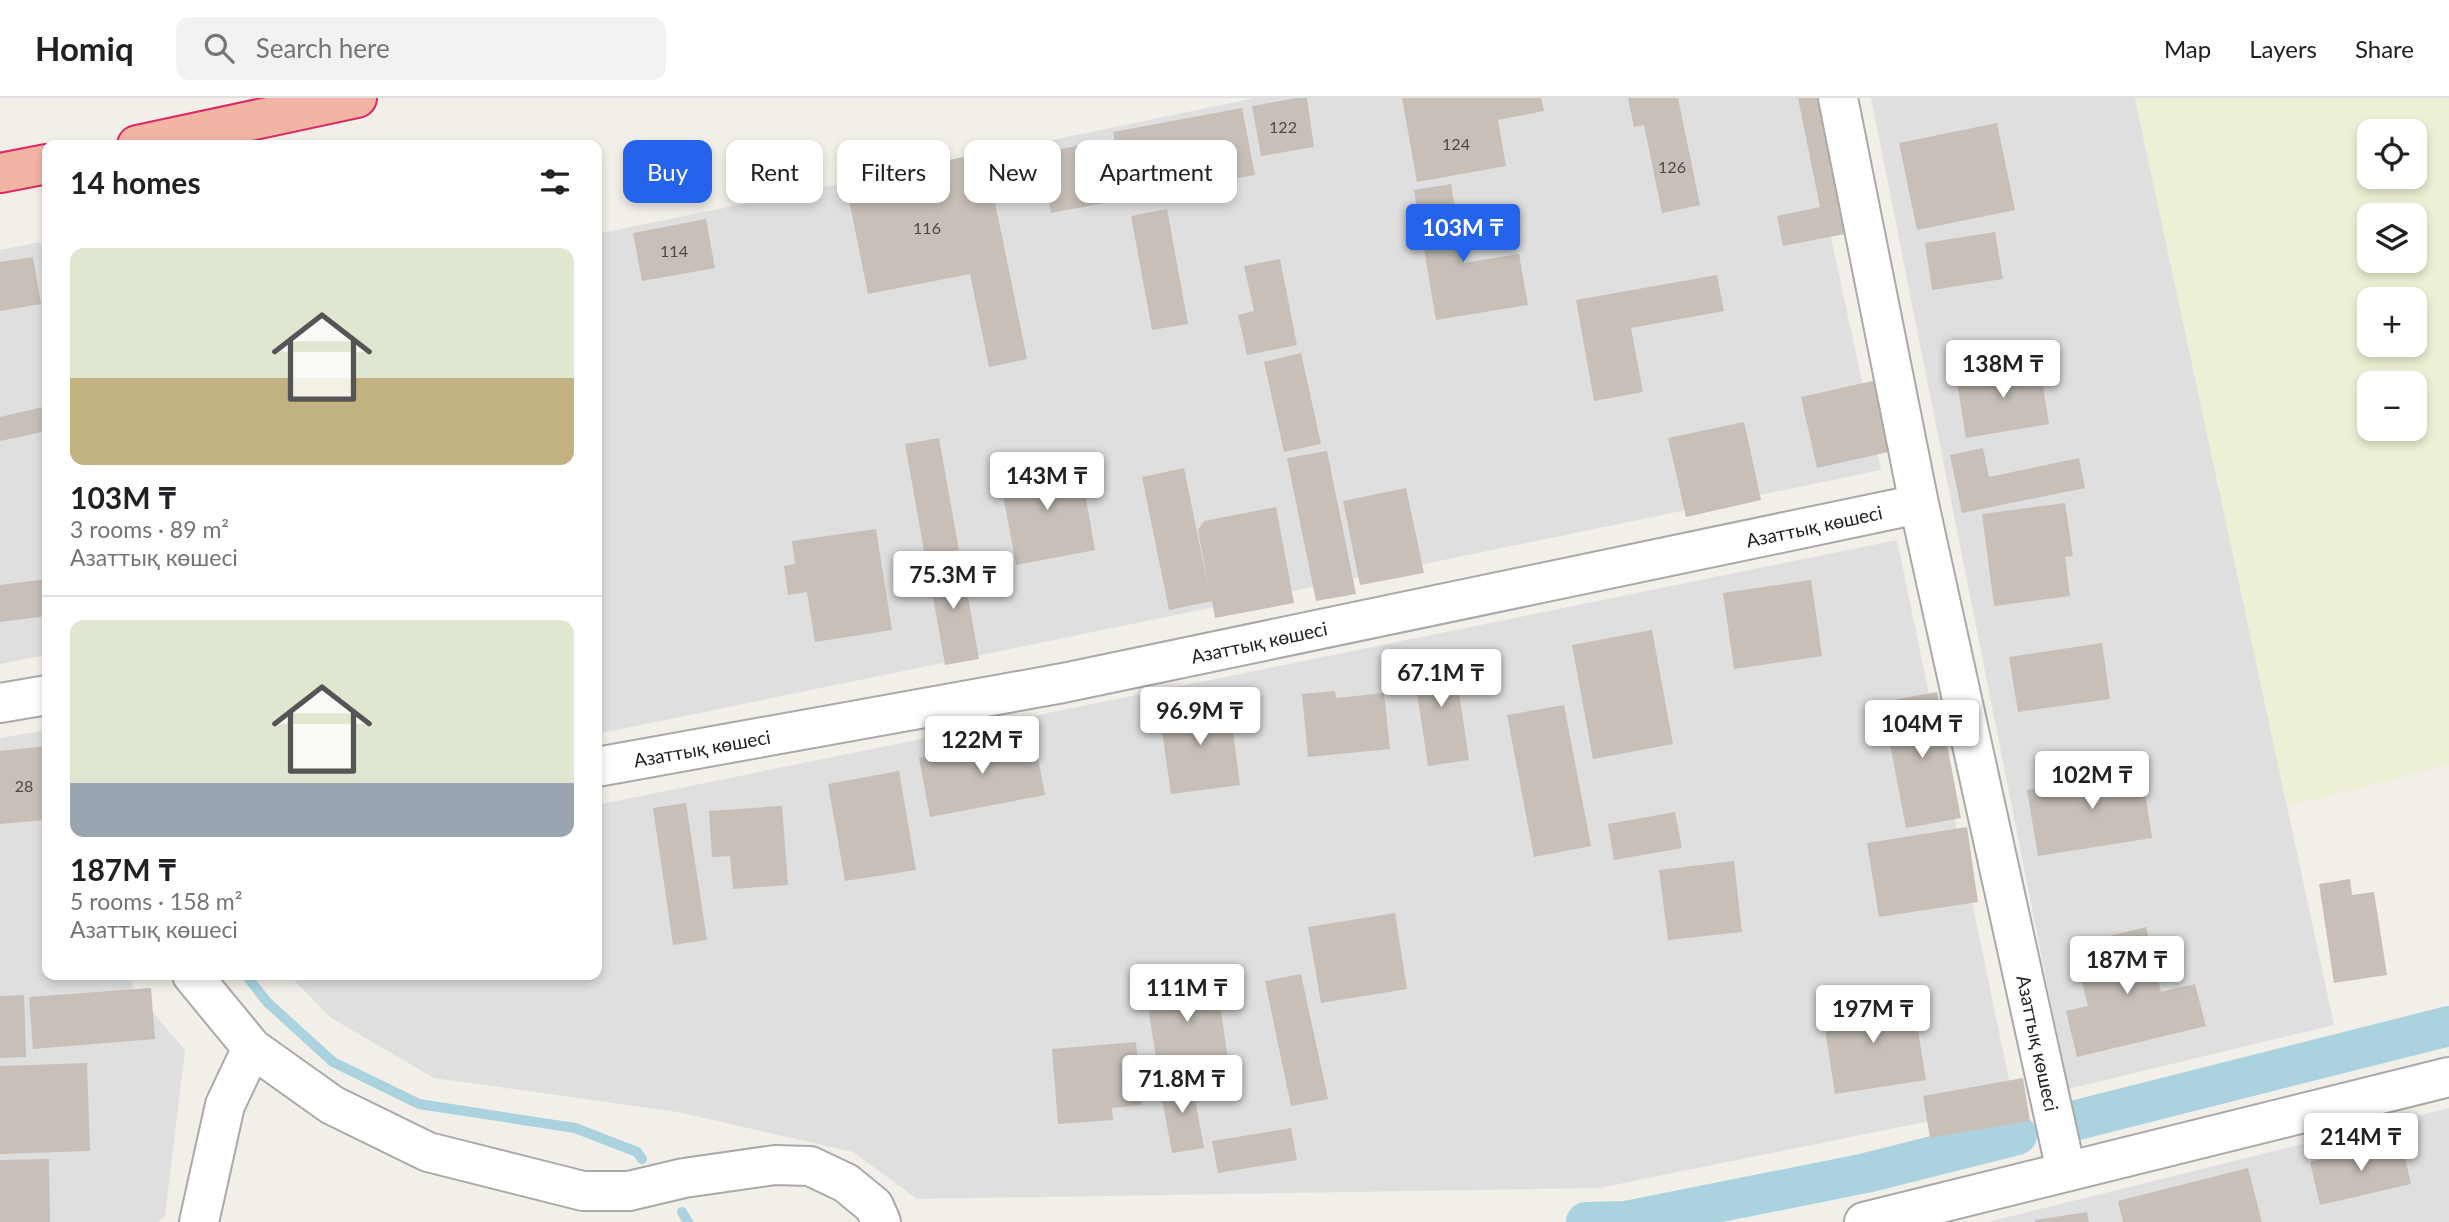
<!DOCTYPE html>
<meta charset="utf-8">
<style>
:root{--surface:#fff;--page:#f2f2f2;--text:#202124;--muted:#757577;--line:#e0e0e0;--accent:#2563eb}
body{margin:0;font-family:Lato,sans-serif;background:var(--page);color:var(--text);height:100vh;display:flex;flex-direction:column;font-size:26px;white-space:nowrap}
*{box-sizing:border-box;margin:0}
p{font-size:23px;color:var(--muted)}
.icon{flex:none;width:38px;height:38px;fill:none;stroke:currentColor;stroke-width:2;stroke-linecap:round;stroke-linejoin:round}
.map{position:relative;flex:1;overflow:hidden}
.sheet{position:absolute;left:42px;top:42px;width:560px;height:840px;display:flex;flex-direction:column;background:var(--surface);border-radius:14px;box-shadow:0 4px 10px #0003}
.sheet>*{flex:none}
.top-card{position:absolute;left:623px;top:42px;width:665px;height:63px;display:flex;gap:14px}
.controls{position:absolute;left:2357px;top:21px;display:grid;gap:14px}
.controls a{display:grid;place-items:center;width:70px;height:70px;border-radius:14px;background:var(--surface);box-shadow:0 4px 10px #0003;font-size:35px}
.price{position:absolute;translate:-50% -60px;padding:0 16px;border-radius:7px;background:#fff;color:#222;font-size:23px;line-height:46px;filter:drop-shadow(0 2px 4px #0008)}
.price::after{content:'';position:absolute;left:50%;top:42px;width:21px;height:16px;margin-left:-10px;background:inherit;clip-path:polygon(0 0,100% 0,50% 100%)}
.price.active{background:var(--accent);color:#fff}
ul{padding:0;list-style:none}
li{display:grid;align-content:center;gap:14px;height:371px;padding:0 28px}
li+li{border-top:2px solid var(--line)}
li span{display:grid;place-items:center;height:217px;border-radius:14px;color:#555}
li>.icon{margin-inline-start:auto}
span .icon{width:126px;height:126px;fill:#fffc;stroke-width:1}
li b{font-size:30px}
h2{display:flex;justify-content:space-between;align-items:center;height:84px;padding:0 28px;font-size:30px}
.pill{padding:0 24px;border-radius:14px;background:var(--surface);box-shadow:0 4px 10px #0003;font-size:24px;line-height:63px}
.pill.active{background:var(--accent);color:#fff}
header{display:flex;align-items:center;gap:42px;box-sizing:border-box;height:98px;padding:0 35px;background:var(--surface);border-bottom:2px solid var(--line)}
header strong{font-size:33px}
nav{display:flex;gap:38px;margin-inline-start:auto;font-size:24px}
.search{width:490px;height:63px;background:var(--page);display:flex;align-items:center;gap:18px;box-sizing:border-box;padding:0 24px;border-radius:14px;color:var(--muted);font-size:26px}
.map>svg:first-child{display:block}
.residential{fill:#e0dfdf}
.farmland{fill:#eef0d5;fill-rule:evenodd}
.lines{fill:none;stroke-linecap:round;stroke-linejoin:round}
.stream{stroke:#aad3df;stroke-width:10}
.canal{stroke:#aad3df;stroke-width:40}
.building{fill:#c7bfb8}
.minor-casing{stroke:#a9a9a9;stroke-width:42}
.trunk-casing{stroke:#dc2a67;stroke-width:42}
.minor{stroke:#fff;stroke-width:38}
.trunk{stroke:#f2b4a3;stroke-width:38}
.labels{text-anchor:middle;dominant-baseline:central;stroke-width:6;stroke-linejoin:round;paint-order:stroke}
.number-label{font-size:16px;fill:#4b4948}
.street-label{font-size:19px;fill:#222;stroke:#fff}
</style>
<header>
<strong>Homiq</strong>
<div class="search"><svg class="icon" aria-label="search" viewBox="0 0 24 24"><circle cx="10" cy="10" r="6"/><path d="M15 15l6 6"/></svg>Search here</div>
<nav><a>Map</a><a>Layers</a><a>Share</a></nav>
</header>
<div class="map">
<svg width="2449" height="1124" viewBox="0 0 2449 1124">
<rect width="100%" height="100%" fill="#f2efe9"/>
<!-- residential -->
<path class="residential" d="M1255,0H1801L1881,372L597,636V136Z
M1871,0H2135L2334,927L2068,991Z
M41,144L47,200V557L0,566V152Z
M1897,442L2014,1006L1599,1090L917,1101L853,1054L678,1014L434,980L331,920L289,877H597V707Z
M47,632V877H131L133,891L185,952L165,1118L158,1124H0V640Z
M2449,1010V1124H1988Z"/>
<!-- farmland -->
<path class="farmland" d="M2135,0H2449V667L2287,708ZM2370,33H2415V79H2370ZM2370,117H2415V163H2370ZM2370,201H2415V247H2370ZM2370,285H2415V331H2370Z"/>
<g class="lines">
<!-- stream -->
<path class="stream" d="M246,877L267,904L333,964L419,1006L575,1030L637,1054L642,1061
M682,1114L688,1124"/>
<!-- canal -->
<path class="canal" d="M2077,1022L2449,928
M1586,1124L1625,1123L1866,1075L2017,1037"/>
</g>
<!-- building -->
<path class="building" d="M1297,0H1307L1314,49L1261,58L1252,8Z
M1402,0H1541L1544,13L1498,22L1506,68L1417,84Z
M1628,0H1678L1700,107L1662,115L1644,27L1634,29Z
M1798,0H1833L1860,133L1783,148L1777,118L1820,109Z
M1242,10L1255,77L1126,101L1113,34Z
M1997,25L2015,112L1917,132L1899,45Z
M1108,42L1120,102L1051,115L1040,55Z
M985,55L1027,261L989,269L970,176L868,196L845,82Z
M1451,86L1464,165L1519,156L1528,207L1436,222L1414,92Z
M1167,111L1188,226L1152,232L1131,118Z
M706,121L715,170L642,183L633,135Z
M1995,134L2003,181L1932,192L1925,145Z
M33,159L41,206L0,213V164Z
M1280,161L1297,247L1247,257L1238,217L1254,213L1244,168Z
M1717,177L1724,213L1631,230L1643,294L1594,303L1576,202Z
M1301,255L1321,346L1284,354L1264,264Z
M2039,264L2049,326L1966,340L1956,278Z
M1877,282L1893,353L1817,370L1801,299Z
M47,308V333L0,343V319Z
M1744,324L1761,402L1686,419L1668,340Z
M939,340L959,452L925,458L905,346Z
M1983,350L1989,379L2079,360L2085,390L1962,415L1950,357Z
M1327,353L1356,496L1316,503L1287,360Z
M1079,361L1095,452L1016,467L999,375Z
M1184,370L1209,493L1198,432L1204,423L1276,409L1294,505L1215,520L1212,503L1169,512L1142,379Z
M1406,390L1424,475L1360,487L1343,403Z
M2065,405L2073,458L2065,459L2070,498L1994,508L1982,416Z
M876,431L892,532L815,544L807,494L788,497L784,468L795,466L792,443Z
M961,459L979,561L945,567L927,465Z
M47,481V518L0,524V487Z
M1811,482L1822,558L1734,571L1723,495Z
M1652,532L1673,646L1593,661L1572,547Z
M2102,545L2110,601L2018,614L2009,559Z
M1453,554L1469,662L1428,668L1412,561Z
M1335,593L1336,600L1384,595L1390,651L1308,659L1302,596Z
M1937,594L1961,720L1906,730L1882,604Z
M1229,603L1240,687L1171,696L1159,612Z
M1564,607L1591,748L1534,759L1507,617Z
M1034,638L1045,697L930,719L919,660Z
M47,648V722L0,726V653Z
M2140,661L2152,740L2038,758L2027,692L2108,679L2106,666Z
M899,673L916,772L845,783L828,686Z
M686,705L707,842L673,847L653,710Z
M782,708L788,787L733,791L730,758L712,759L709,713Z
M1675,714L1682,750L1614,762L1608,726Z
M1967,729L1978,804L1879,819L1867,745Z
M1734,763L1742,834L1668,842L1659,772Z
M2350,781L2352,797L2374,794L2387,877L2334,885L2319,786Z
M1395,815L1407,891L1321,905L1308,829Z
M2146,829L2161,894L2195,886L2206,928L2077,959L2066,913L2088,908L2073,847Z
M1215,873L1229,968L1159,978L1144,884Z
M1301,876L1328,1001L1291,1008L1265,883Z
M68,877H93V879L68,881Z
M151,890L155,941L33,951L29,899Z
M24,897L26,959L0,960V898Z
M1896,899L1898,911L1914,908L1926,982L1835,996L1822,911Z
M1136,944L1142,1007L1112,1010L1113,1022L1058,1026L1052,951Z
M87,965L90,1053L0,1056V968Z
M1191,979L1204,1050L1172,1055L1159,985Z
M2023,980L2030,1023L1930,1040L1923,998Z
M1291,1030L1297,1062L1218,1075L1212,1043Z
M2401,1042L2411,1086L2320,1107L2310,1064Z
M49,1061L50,1124H0V1062Z
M2248,1070L2262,1124H2123L2118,1103Z
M2087,1114L2089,1124H2035V1122Z"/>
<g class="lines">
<defs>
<path id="minor" d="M1838,0L1919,406L2066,1073
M0,605L47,597
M597,669L1063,585L1919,406
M192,877L252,950L332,1007L428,1054L583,1093H629L684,1080L775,1067L810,1068L846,1085L874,1108L881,1124
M199,1124L225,1007L252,950
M1864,1124L2449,979"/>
<path id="trunk" d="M137,47L357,0
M0,75L47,66"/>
</defs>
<!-- minor casing -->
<use href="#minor" class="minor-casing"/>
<!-- trunk casing -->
<use href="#trunk" class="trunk-casing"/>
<!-- minor -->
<use href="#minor" class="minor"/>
<!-- trunk -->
<use href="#trunk" class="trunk"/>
</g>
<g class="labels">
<!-- number labels -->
<g class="number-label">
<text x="1283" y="28">122</text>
<text x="1456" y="45">124</text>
<text x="1672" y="68">126</text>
<text x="927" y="129">116</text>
<text x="674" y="152">114</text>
<text x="24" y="687">28</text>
</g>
<!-- street labels -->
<g class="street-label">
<text transform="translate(1814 428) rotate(-12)">Азаттық көшесі</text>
<text transform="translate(1259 544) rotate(-12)">Азаттық көшесі</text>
<text transform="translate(702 650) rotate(-10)">Азаттық көшесі</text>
<text transform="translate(2038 945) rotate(78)">Азаттық көшесі</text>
</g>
</g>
</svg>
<div class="controls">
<a><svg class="icon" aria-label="locate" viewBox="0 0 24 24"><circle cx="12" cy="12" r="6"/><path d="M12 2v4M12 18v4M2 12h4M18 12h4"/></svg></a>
<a><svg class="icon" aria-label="layers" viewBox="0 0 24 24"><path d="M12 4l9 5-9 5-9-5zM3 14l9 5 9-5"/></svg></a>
<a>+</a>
<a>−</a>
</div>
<b class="price active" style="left:1463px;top:166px">103M ₸</b>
<b class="price" style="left:2003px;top:302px">138M ₸</b>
<b class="price" style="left:1047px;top:414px">143M ₸</b>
<b class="price" style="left:953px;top:513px">75.3M ₸</b>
<b class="price" style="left:1441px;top:611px">67.1M ₸</b>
<b class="price" style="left:1200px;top:649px">96.9M ₸</b>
<b class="price" style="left:1922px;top:662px">104M ₸</b>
<b class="price" style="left:982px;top:678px">122M ₸</b>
<b class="price" style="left:2092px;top:713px">102M ₸</b>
<b class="price" style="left:2127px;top:898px">187M ₸</b>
<b class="price" style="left:1187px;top:926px">111M ₸</b>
<b class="price" style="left:1873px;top:947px">197M ₸</b>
<b class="price" style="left:1182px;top:1017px">71.8M ₸</b>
<b class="price" style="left:2361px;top:1075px">214M ₸</b>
<div class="top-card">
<a class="pill active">Buy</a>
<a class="pill">Rent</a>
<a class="pill">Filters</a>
<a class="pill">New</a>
<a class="pill">Apartment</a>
</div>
<section class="sheet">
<h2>14 homes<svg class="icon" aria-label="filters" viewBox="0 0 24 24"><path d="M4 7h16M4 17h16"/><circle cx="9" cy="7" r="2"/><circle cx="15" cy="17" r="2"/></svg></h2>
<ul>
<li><span style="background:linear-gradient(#dfe7d0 60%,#c2b280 0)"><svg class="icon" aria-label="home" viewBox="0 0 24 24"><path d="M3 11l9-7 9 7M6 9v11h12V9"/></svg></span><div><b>103M ₸</b><p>3 rooms · 89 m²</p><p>Азаттық көшесі</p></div></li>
<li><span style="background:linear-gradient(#dfe7d0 75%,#9aa5b1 0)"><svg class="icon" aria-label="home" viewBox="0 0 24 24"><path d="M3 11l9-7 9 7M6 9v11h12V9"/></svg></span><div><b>187M ₸</b><p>5 rooms · 158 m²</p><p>Азаттық көшесі</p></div></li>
</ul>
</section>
</div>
